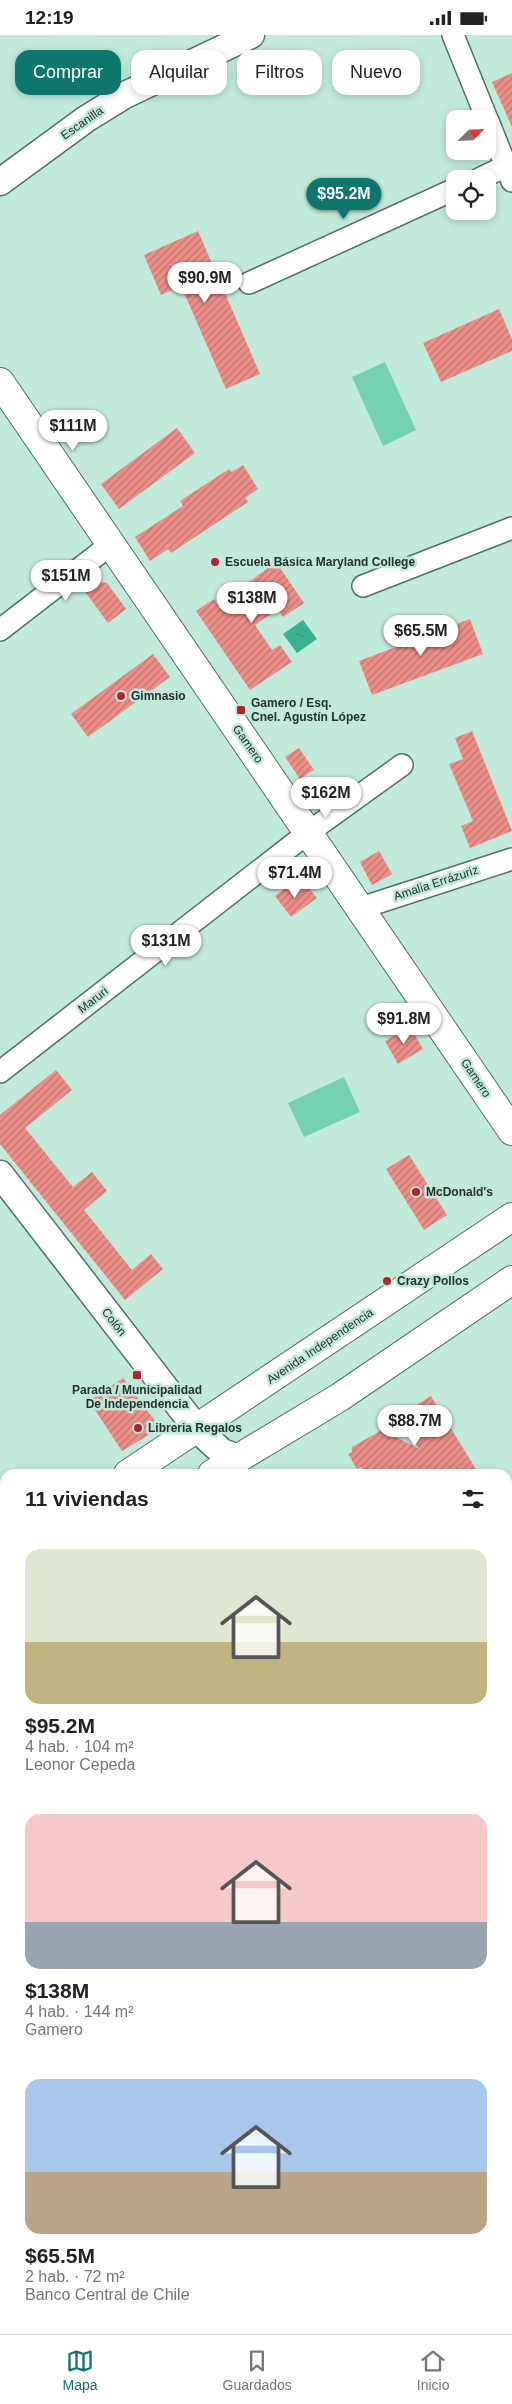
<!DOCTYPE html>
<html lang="es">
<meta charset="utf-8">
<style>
:root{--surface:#fff;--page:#f2f2f2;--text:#222;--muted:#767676;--line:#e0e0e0;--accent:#0f766e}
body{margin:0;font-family:Helvetica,sans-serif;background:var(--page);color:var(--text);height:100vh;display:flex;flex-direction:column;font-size:19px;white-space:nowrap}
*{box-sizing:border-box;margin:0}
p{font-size:16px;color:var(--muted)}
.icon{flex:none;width:28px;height:28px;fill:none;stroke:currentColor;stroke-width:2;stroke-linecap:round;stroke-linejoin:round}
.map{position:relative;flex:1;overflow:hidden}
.details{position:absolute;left:0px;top:1434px;width:512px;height:866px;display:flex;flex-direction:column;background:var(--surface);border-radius:15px 15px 0 0;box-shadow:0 2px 8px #0003}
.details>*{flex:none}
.guide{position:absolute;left:15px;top:15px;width:482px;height:45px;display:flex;gap:10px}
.needle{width:32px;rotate:66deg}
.controls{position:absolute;left:446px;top:75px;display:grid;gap:10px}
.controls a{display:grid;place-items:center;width:50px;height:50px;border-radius:10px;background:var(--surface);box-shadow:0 2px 8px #0003;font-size:25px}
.price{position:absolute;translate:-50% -42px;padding:0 11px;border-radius:18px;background:#fff;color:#222;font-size:16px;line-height:32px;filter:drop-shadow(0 1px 2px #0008)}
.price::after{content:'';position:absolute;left:50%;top:30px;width:15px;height:11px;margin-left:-8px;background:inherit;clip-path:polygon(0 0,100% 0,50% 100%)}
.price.active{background:var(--accent);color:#fff}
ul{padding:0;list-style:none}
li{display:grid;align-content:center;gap:10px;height:265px;padding:0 25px}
li span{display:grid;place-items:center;height:155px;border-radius:15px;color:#555}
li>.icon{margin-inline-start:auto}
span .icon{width:90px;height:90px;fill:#fffc;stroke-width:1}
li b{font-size:21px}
h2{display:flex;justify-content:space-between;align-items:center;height:60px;padding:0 25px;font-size:21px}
.chip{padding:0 18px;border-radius:15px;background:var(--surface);box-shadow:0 2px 8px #0003;font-size:18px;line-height:45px}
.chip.active{background:var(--accent);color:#fff}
.status{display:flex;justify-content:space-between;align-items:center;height:35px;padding:0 25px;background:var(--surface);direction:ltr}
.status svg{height:14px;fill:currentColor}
.dock{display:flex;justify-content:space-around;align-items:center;height:70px;border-top:1px solid var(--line);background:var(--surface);font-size:14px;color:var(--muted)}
.dock a{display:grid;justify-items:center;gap:2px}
.dock .active{color:var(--accent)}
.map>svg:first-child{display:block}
.garden{fill:#74d1b4}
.water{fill:url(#water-ripples)}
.building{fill:url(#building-hatch)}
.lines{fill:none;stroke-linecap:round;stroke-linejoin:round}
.minor-casing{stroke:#4e7266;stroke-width:24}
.tertiary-casing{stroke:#4e7266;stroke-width:29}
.secondary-casing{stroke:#4e7266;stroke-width:30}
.primary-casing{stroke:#4e7266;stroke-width:30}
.minor{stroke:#fff;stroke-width:21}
.tertiary{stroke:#fff;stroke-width:26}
.secondary{stroke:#fff;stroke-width:28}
.primary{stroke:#fff;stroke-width:28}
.poi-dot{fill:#b4222d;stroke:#c2eadb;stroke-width:2}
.labels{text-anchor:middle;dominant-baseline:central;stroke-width:5;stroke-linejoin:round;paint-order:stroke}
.street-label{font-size:12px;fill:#21312b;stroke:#c2eadb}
.poi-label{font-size:12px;font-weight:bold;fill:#21312b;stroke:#c2eadb;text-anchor:start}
</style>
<div class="status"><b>12:19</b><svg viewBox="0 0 49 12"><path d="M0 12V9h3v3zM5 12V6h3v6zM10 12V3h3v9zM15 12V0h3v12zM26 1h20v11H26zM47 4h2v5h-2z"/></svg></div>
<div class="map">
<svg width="512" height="2299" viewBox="0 0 512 2299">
<defs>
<pattern id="water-ripples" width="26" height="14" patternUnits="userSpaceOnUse" patternTransform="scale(1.25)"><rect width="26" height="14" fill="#3ab292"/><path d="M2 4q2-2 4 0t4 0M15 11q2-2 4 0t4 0" fill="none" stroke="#309177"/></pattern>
<pattern id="building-hatch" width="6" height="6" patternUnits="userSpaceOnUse" patternTransform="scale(1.25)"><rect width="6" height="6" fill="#ed8e89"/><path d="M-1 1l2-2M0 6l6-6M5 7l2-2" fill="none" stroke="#c07570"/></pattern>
</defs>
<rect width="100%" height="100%" fill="#c2eadb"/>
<!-- garden -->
<path class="garden" d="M385,327L416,395L383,411L352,342Z
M344,1042L360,1077L304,1102L288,1068Z"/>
<!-- water -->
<path class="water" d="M303,585L317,604L297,618L283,599Z"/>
<!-- building -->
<path class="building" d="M512,38V92L492,47Z
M198,196L260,339L226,354L181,251L161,260L144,220Z
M499,274L512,304V316L441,347L423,308Z
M177,393L195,418L119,474L101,449Z
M243,430L258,454L245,463L248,467L171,518L168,514L150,526L135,502L183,471L180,466L229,434L232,437Z
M276,527L304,568L283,582L278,574L255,590L272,615L280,610L292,627L250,655L196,576L214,564L218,570Z
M94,546L107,548L126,574L108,588L83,554Z
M470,584L483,619L372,660L359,626Z
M153,619L170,642L88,702L71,679Z
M472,696L512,796L470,813L461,791L473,786L449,729L463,724L455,703Z
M299,713L314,735L300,744L285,722Z
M379,816L392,839L372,850L360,827Z
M288,851L309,853L317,863L291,882L275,861Z
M410,992L423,1014L398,1029L385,1006Z
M56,1035L72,1055L25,1093L73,1152L92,1137L107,1156L84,1175L132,1235L151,1219L163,1234L125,1265L0,1109V1080Z
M409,1120L447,1180L424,1195L386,1134Z
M123,1343L155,1386L157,1391L155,1396L122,1416L89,1366Z
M431,1361L479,1439H365L361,1432L357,1434L348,1419L352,1417V1412L382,1395L419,1414L399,1381Z"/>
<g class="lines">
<defs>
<path id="minor" d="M453,0L487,84
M488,86L512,146
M479,144L506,131
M249,248L455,154
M363,551L512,493
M0,595L110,510
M361,873L512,824
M0,1037L309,797L402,730"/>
<path id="tertiary" d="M0,147L86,84L125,60L251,0
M0,1139L197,1394L222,1417L238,1423
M0,1806L5,1824
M160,2295L162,2299"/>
<path id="secondary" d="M0,347L512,1096"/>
<path id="primary" d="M128,1439L512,1182
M212,1439L340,1362L512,1245
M0,1518L5,1515
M0,1572L5,1569"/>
</defs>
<!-- minor casing -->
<use href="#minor" class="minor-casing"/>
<!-- tertiary casing -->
<use href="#tertiary" class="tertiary-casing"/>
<!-- secondary casing -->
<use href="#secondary" class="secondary-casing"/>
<!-- primary casing -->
<use href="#primary" class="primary-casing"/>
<!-- minor -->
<use href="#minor" class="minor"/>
<!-- tertiary -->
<use href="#tertiary" class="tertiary"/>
<!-- secondary -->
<use href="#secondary" class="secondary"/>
<!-- primary -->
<use href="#primary" class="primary"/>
</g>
<!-- markers -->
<g class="poi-dot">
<circle cx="215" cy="527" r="5"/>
<circle cx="121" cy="661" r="5"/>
<rect x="236" y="670" width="10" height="10" rx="2.5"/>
<circle cx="416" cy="1157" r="5"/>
<circle cx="387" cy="1246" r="5"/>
<rect x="132" y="1335" width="10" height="10" rx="2.5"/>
<circle cx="138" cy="1393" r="5"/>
</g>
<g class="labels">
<!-- street labels -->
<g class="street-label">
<text transform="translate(82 88) rotate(-35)">Escanilla</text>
<text transform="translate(248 709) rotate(55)">Gamero</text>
<text transform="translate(436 848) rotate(-18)">Amalia Errázuriz</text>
<text transform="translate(93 965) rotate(-38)">Maruri</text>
<text transform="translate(476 1043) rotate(56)">Gamero</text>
<text transform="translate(114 1287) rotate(52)">Colón</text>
<text transform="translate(320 1311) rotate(-34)">Avenida Independencia</text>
</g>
<!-- poi labels -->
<g class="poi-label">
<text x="225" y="527">Escuela Básica Maryland College</text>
<text x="131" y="661">Gimnasio</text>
<text x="251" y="668">Gamero / Esq.<tspan x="251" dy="14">Cnel. Agustín López</tspan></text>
<text x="426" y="1157">McDonald's</text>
<text x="397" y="1246">Crazy Pollos</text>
<text x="137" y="1355" text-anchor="middle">Parada / Municipalidad<tspan x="137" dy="14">De Independencia</tspan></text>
<text x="148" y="1393">Libreria Regalos</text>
</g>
</g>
</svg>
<div class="controls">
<a><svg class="needle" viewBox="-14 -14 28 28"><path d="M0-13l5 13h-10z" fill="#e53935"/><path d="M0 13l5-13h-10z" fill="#767676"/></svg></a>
<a><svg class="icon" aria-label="locate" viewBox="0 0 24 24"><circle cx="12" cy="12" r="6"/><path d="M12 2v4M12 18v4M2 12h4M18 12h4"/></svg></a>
</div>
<b class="price active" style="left:344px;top:185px">$95.2M</b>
<b class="price" style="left:205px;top:269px">$90.9M</b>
<b class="price" style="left:73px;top:417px">$111M</b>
<b class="price" style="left:66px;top:567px">$151M</b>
<b class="price" style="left:252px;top:589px">$138M</b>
<b class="price" style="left:421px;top:622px">$65.5M</b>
<b class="price" style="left:326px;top:784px">$162M</b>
<b class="price" style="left:295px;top:864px">$71.4M</b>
<b class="price" style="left:166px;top:932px">$131M</b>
<b class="price" style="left:404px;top:1010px">$91.8M</b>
<b class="price" style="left:415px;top:1412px">$88.7M</b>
<div class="guide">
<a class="chip active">Comprar</a>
<a class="chip">Alquilar</a>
<a class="chip">Filtros</a>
<a class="chip">Nuevo</a>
</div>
<section class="details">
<h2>11 viviendas<svg class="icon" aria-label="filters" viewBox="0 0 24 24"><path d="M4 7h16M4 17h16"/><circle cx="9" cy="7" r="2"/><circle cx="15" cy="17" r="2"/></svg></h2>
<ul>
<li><span style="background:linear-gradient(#dfe7d0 60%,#c2b280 0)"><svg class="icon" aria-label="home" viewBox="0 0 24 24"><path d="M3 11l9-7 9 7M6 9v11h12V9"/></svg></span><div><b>$95.2M</b><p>4 hab. · 104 m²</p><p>Leonor Cepeda</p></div></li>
<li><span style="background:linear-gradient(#f6c9c9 70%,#9aa5b1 0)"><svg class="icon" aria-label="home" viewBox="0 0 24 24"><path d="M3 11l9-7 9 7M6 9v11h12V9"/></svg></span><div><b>$138M</b><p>4 hab. · 144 m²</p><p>Gamero</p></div></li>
<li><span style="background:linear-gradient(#a9c7e8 60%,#b9a48a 0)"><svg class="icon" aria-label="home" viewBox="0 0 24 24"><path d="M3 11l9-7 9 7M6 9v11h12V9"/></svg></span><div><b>$65.5M</b><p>2 hab. · 72 m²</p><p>Banco Central de Chile</p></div></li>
</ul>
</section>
</div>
<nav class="dock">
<a class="active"><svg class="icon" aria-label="map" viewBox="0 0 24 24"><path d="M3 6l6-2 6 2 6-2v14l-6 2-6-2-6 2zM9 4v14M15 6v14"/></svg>Mapa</a>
<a><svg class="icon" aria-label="saved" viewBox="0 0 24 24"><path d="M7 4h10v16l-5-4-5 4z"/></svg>Guardados</a>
<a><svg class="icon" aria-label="home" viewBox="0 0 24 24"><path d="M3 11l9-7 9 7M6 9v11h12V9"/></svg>Inicio</a>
</nav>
